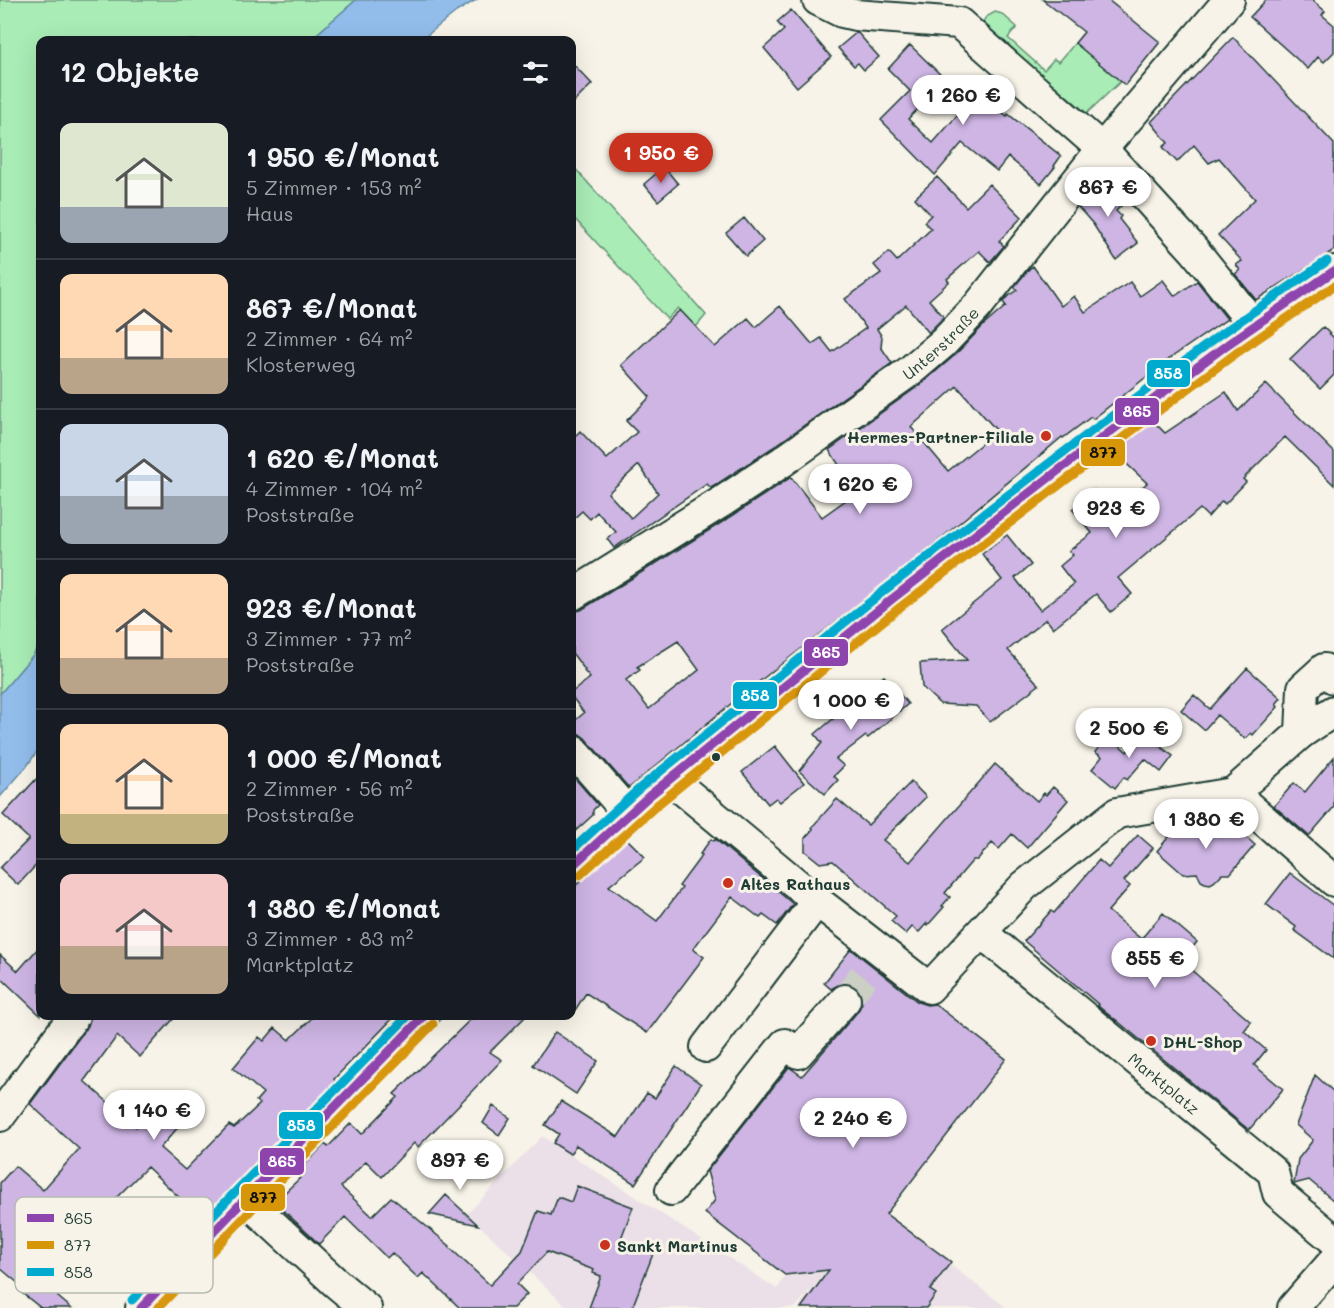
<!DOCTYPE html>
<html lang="de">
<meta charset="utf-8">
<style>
:root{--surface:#171b24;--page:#242831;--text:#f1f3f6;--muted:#9ea1a6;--line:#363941;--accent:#c8321e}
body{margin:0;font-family:Mali,sans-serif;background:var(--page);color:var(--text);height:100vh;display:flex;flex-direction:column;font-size:22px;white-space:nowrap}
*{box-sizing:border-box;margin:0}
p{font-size:20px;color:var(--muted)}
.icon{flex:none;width:33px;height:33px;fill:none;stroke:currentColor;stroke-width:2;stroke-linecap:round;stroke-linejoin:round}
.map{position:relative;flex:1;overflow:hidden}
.drawer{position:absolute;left:36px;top:36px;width:540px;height:984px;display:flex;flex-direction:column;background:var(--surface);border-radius:12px;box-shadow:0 6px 24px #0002}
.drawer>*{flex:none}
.price{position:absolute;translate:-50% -51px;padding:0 14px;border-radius:21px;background:#fff;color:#222;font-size:20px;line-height:39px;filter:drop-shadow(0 2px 3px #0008)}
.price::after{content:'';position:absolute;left:50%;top:36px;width:18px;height:14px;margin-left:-9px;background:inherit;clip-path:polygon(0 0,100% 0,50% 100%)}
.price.active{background:var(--accent);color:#fff}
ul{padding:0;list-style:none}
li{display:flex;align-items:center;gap:18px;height:150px;padding:0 24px}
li+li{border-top:2px solid var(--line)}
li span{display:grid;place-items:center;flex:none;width:168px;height:120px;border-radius:12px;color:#555}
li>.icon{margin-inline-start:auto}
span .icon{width:72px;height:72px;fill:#fffc;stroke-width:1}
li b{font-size:26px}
h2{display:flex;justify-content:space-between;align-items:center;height:72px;padding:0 24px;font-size:26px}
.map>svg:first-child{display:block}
.built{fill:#ebe0e7}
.green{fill:#a9ecb6;stroke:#649475;stroke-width:1.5}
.water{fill:#92bdeb;stroke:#648aa2;stroke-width:1.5}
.building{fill:#ceb5e4;stroke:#1f3d34;stroke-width:1.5;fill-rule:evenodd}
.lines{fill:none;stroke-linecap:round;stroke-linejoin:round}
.minor-tunnel{stroke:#cccfc4;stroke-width:30;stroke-dasharray:30 15;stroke-linecap:butt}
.minor-casing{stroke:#1f3d34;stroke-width:34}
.minor{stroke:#f7f3e8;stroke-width:30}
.bus-1-casing{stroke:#f7f3e8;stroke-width:14}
.bus-2-casing{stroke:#f7f3e8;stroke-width:14}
.bus-3-casing{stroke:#f7f3e8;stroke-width:14}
.bus-1{stroke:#8e44ad;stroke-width:9}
.bus-2{stroke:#d79608;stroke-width:9}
.bus-3{stroke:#00a9ce;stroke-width:9}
.poi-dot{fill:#c8321e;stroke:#f7f3e8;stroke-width:2}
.bus-dot{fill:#1f3d34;stroke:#f7f3e8;stroke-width:2}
.labels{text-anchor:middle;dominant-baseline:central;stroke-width:6;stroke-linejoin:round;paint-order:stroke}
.street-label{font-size:16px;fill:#1f3d34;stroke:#f7f3e8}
.poi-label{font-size:16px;font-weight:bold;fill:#1f3d34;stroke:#f7f3e8;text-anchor:start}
.key{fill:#f7f3e8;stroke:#b6bcb2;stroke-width:1.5}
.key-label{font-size:16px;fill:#1f3d34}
.line-badge{stroke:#f7f3e8;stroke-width:2}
.badge-label{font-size:16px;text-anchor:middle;font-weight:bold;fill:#fff}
.pale-badge-label{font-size:16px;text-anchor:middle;font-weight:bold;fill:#111}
</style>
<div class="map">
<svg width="1334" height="1308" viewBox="0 0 1334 1308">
<rect width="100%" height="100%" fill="#f7f3e8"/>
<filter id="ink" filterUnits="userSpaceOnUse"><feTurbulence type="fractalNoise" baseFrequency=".0167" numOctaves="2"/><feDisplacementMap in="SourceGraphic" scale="12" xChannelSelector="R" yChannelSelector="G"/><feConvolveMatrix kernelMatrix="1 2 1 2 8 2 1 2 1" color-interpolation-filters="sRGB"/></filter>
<g filter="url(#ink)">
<!-- built -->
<path class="built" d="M542,1136L777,1289L785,1276L844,1268L895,1223L1007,1308H798L815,1284L795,1308H568L467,1214Z"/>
<!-- green -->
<path class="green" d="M0,0H356L310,40H40V641L34,654L0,694Z
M995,12L1002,14L1017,27L1008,38L1044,70L1054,59L1059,62L1075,43L1121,81L1087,113L981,24L986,17Z
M572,165L706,315L696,327L678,308L667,319L572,216Z"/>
<!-- water -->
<path class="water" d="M356,0H476L456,12L421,40H310Z
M40,641V747L27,766L0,797V694L34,654Z"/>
<!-- building -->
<path class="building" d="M1043,0H1108L1160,42L1125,85L1075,43L1084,32Z
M1266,0H1312L1325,11L1322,15L1334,25V52L1324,62L1318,57L1308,69L1250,17Z
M791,10L831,57L797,87L764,48L784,30L777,22Z
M857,32L879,57L864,70L858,63L854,66L838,48Z
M1233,37L1334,144V250L1256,300L1235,274L1240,270L1236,265L1242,261L1218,235L1255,199L1219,158L1209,163L1194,145L1177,162L1163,147L1168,143L1151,122Z
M910,45L946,80L908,119L933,143L961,111L954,104L968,89L990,109L994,105L1007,116L1008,114L1061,156L1054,166L1055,167L1041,184L1008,157L997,171L962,143L935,175L881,120L910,91L888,69Z
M572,63L592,84L572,104Z
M664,167L678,184L658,201L644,184Z
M1103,176L1126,201L1116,211L1121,216L1119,219L1138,243L1116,260L1093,224L1078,207Z
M937,177L966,207L989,184L1022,217L999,241L1004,246L990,262L979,251L947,279L949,282L929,300L944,317L931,330L929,333L906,305L877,329L882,337L881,347L892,363L772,448L711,488L707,484L614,548L607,539L616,532L597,512L590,519L582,511L572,520V439L580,431L607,459L637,432L626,421L650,397L621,365L680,310L715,347L748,318L756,327L780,306L812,344L821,338L832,352L866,328L845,299L881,273L874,265L889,252L897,261L931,229L924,222L931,215L915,198ZM639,465L658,493L631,518L608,493Z
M744,218L763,241L746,256L726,233Z
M1033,266L1061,306L1074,296L1085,312L1130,282L1140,296L1163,280L1175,296L1197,281L1227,319L1169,359L1093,419L1091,417L1063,438L1062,437L926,551L727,707L629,788L585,738L578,733L572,732V723L584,713L572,697V692L590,678L584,671L585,670L572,653V612L581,610L732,516L791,477L822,517L857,492L829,450L920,385L954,356L984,325L1006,306L1003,302L1007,297L1017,290L1014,287L1029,269ZM957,386L997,431L948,471L911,427ZM678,641L699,670L649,709L626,680L640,670L637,667Z
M1323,327L1334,338V375L1320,389L1290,359Z
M1266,384L1334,452V485L1285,437L1243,479L1246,482L1225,504L1222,501L1208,517L1200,509L1118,578L1132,594L1111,612L1096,594L1053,628L1046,619L1008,650L1039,685L990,722L976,706L940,704L922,687L920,663L967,660L942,629L1002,580L982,554L1007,535L1031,565L1015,578L1040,610L1074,584L1060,566L1073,555L1069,551L1092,533L1072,509L1094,490L1114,512L1147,483L1114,452L1125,442L1153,421L1165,433L1226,392L1238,411Z
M1247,668L1281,698L1276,704L1278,707L1253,735L1251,733L1245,739L1217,715L1204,730L1181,710L1194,695L1210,709Z
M884,676L908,704L868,738L866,736L836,759L844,766L834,776L838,780L825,794L799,771L822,743L815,734Z
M1141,732L1173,756L1161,772L1145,759L1127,780L1124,777L1115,788L1092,769L1102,757L1095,752L1109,736L1127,752Z
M775,746L804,783L780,802L776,798L768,804L742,772Z
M1334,757V807L1309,836L1274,806L1294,783L1305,792Z
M995,764L1037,801L1044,793L1046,795L1053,787L1068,800L1027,848L1012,834L999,849L992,843L977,860H973L945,893L950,897L942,906L944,907L928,925L927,923L919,932L912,927L906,934L891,921L896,916L833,861L820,863L805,851V838L813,829L812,827L837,799L868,825L911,782L926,797L883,840L910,862Z
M40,775V861L18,885L0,868L29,839L3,815Z
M572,775L598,805L593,810V815L572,834Z
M1223,817L1255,845L1230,874H1222L1214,882L1210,884L1205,883L1201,881L1197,873L1183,874L1157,851L1176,828L1178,830L1186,820L1206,836Z
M1138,835L1153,848L1124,881L1130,886L1108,911L1141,939L1163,913L1197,942L1181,961L1251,1022L1244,1031L1266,1050L1254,1065L1283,1089L1249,1130L1115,1019V1020L1098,1006L1099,1005L1024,941L1051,911L1054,913L1099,860L1108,868Z
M711,839L714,841L715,839L793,904L777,925L763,915L760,918L732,897L693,949L704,957L647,1033L586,993L572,1015V889L619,846L628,840L645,857L609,886L657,921L682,888L679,886L702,855L700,854Z
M1290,873L1334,906V959L1294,930L1296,927L1266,904Z
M40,946V1015L0,977V955L18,971Z
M851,949L918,1002L927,1005L935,1004L1006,1059L886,1214L951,1262L930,1290L936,1294L926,1308H801L829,1270L785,1275L705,1213L715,1200L707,1171L789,1067L802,1076L858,1011L862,1003L861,995L856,987L848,983L840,984L831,989L824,983Z
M91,1016H176L140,1057L117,1036L84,1081L136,1127L150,1111L159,1119L165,1112L180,1125L160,1148L185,1170L229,1125L234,1128L260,1104L256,1101L263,1093L233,1068L259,1037L264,1041L275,1028L289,1040L314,1016H395L334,1079L336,1082L202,1219L147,1167L118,1196L90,1227L105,1240L57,1296L71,1308H41L22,1293L25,1289L0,1268V1183L15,1166L43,1190L79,1149L30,1104L88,1026Z
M474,1016H526L490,1052L502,1060L418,1147L414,1143L382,1177L366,1161L341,1187L372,1216L391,1197L450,1246L449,1247L490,1285L522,1251L538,1211L551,1215L558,1197L571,1202L577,1186L633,1207L620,1241L653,1254L632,1308H589L601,1276L593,1273L594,1270L547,1252L517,1284L527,1294L513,1308H460L423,1273L418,1278L392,1253L387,1258L345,1217L319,1244L275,1202L300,1178L296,1174L325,1144L328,1147L351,1123L362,1134L398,1097L394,1094Z
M555,1032L598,1061L576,1094L533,1065Z
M676,1066L701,1084L635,1184L576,1145L570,1154L553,1143L559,1134L545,1125L561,1101L618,1137L647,1093L655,1098Z
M1315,1075L1334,1092V1201L1309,1180L1294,1184L1298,1159L1313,1140L1296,1125Z
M493,1106L510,1118L499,1135L483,1123Z
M446,1195L478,1225L429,1214Z"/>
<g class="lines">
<!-- minor-tunnel -->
<path class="minor-tunnel" d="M845,1000L872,965"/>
<defs>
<g id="minor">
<path d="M818,0L842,12L855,15L959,23L1102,149L1194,250L1254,325"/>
<path id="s1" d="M572,595L723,501L782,462L910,371L943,343L977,307L1102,149L1229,0"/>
<path d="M1301,733L1303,688L1324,669L1334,678"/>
<path d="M572,749L628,813"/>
<path d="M670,779L817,901L929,988L1024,886L1117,813L1233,793L1301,733L1334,711"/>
<path d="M1233,793L1334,881"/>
<path d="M572,866L649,796L892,599L1059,470L1228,344L1334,271"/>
<path id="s2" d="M982,933L1273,1172L1278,1193L1334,1240"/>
<path d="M706,1047L817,901"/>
<path d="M0,1116L74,1016"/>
<path d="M671,1190L785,1044L798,1053L845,1000"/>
<path d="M245,1199L336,1283L366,1308"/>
<path d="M141,1308L245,1199L349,1094L424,1016"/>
<path d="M1293,1308L1334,1261"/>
</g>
</defs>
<!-- minor casing -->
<use href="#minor" class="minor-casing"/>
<!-- minor -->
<use href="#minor" class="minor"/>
<defs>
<path id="bus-1" d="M572,866L649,796L892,599L1059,470L1228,344L1334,271
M141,1308L245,1199L424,1016"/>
<path id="bus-2" d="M580,875L657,805L899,608L1066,480L1235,354L1334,286
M158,1308L254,1207L433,1024"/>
<path id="bus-3" d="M572,850L641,787L885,590L1052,461L1221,334L1327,261
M132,1300L236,1191L408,1016"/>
</defs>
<!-- bus-1 casing -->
<use href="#bus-1" class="bus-1-casing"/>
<!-- bus-2 casing -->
<use href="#bus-2" class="bus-2-casing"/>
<!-- bus-3 casing -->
<use href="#bus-3" class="bus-3-casing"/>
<!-- bus-1 -->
<use href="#bus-1" class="bus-1"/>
<!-- bus-2 -->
<use href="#bus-2" class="bus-2"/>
<!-- bus-3 -->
<use href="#bus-3" class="bus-3"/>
</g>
</g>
<!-- markers -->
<g class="poi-dot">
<circle cx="1046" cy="436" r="6"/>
<circle cx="728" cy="883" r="6"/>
<circle cx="1151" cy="1041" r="6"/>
<circle cx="605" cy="1245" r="6"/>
</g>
<circle class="bus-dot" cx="716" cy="757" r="5"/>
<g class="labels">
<!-- street labels -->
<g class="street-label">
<text stroke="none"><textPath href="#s1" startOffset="447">Unterstraße</textPath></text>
<text stroke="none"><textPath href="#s2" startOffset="236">Marktplatz</textPath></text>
</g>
<!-- poi labels -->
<g class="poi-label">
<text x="1034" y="436" text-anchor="end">Hermes-Partner-Filiale</text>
<text x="740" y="883">Altes Rathaus</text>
<text x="1163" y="1041">DHL-Shop</text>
<text x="617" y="1245">Sankt Martinus</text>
</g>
</g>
<!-- legend -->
<rect x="15" y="1197" width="198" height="96" rx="9" class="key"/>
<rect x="27" y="1214" width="27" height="8" fill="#8e44ad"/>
<rect x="27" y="1241" width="27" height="8" fill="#d79608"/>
<rect x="27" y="1268" width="27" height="8" fill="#00a9ce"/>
<g class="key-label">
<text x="64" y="1224">865</text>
<text x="64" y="1251">877</text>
<text x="64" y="1278">858</text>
</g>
<g class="line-badge">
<rect x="1146" y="359" width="45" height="29" rx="6" fill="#00a9ce"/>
<rect x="1114" y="397" width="46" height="29" rx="6" fill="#8e44ad"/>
<rect x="1080" y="438" width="46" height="29" rx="6" fill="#d79608"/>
<rect x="803" y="638" width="46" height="29" rx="6" fill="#8e44ad"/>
<rect x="732" y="681" width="46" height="29" rx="6" fill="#00a9ce"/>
<rect x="278" y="1111" width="46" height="29" rx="6" fill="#00a9ce"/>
<rect x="259" y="1147" width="46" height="29" rx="6" fill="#8e44ad"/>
<rect x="240" y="1183" width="46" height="29" rx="6" fill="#d79608"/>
</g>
<g class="badge-label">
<text x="1168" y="379">858</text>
<text x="1137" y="417">865</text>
<text x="826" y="658">865</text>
<text x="755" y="701">858</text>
<text x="301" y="1131">858</text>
<text x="282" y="1167">865</text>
</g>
<g class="pale-badge-label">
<text x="1103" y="458">877</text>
<text x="263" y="1203">877</text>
</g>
</svg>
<b class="price" style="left:963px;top:126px">1 260 €</b>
<b class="price active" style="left:661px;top:184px">1 950 €</b>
<b class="price" style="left:1108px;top:218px">867 €</b>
<b class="price" style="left:860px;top:515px">1 620 €</b>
<b class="price" style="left:1116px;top:539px">923 €</b>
<b class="price" style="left:851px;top:731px">1 000 €</b>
<b class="price" style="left:1129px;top:759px">2 500 €</b>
<b class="price" style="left:1206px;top:850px">1 380 €</b>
<b class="price" style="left:1155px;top:989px">855 €</b>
<b class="price" style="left:154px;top:1141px">1 140 €</b>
<b class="price" style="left:853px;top:1149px">2 240 €</b>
<b class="price" style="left:460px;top:1191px">897 €</b>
<section class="drawer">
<h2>12 Objekte<svg class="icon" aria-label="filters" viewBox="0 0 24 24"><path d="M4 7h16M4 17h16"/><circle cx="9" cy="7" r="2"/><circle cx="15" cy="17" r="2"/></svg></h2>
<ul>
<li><span style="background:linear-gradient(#dfe7d0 70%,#9aa5b1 0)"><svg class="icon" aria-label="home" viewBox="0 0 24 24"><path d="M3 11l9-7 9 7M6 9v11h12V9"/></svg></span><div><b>1 950 €/Monat</b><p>5 Zimmer · 153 m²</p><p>Haus</p></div></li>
<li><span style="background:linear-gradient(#ffd9b3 70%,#b9a48a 0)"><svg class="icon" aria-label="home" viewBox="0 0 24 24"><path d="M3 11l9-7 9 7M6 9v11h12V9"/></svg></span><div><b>867 €/Monat</b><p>2 Zimmer · 64 m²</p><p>Klosterweg</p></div></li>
<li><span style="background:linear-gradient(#c9d6e8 60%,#9aa5b1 0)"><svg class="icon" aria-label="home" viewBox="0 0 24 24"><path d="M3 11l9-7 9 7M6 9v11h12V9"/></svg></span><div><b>1 620 €/Monat</b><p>4 Zimmer · 104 m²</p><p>Poststraße</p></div></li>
<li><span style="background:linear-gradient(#ffd9b3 70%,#b9a48a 0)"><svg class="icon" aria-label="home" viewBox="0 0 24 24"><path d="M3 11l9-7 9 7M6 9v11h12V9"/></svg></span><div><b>923 €/Monat</b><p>3 Zimmer · 77 m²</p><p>Poststraße</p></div></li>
<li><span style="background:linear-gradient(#ffd9b3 75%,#c2b280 0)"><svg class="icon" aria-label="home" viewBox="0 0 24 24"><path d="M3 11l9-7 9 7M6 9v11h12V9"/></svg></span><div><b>1 000 €/Monat</b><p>2 Zimmer · 56 m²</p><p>Poststraße</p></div></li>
<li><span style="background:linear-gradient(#f6c9c9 60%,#b9a48a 0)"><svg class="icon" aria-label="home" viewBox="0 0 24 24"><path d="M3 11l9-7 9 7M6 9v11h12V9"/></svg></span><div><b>1 380 €/Monat</b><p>3 Zimmer · 83 m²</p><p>Marktplatz</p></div></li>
</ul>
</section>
</div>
